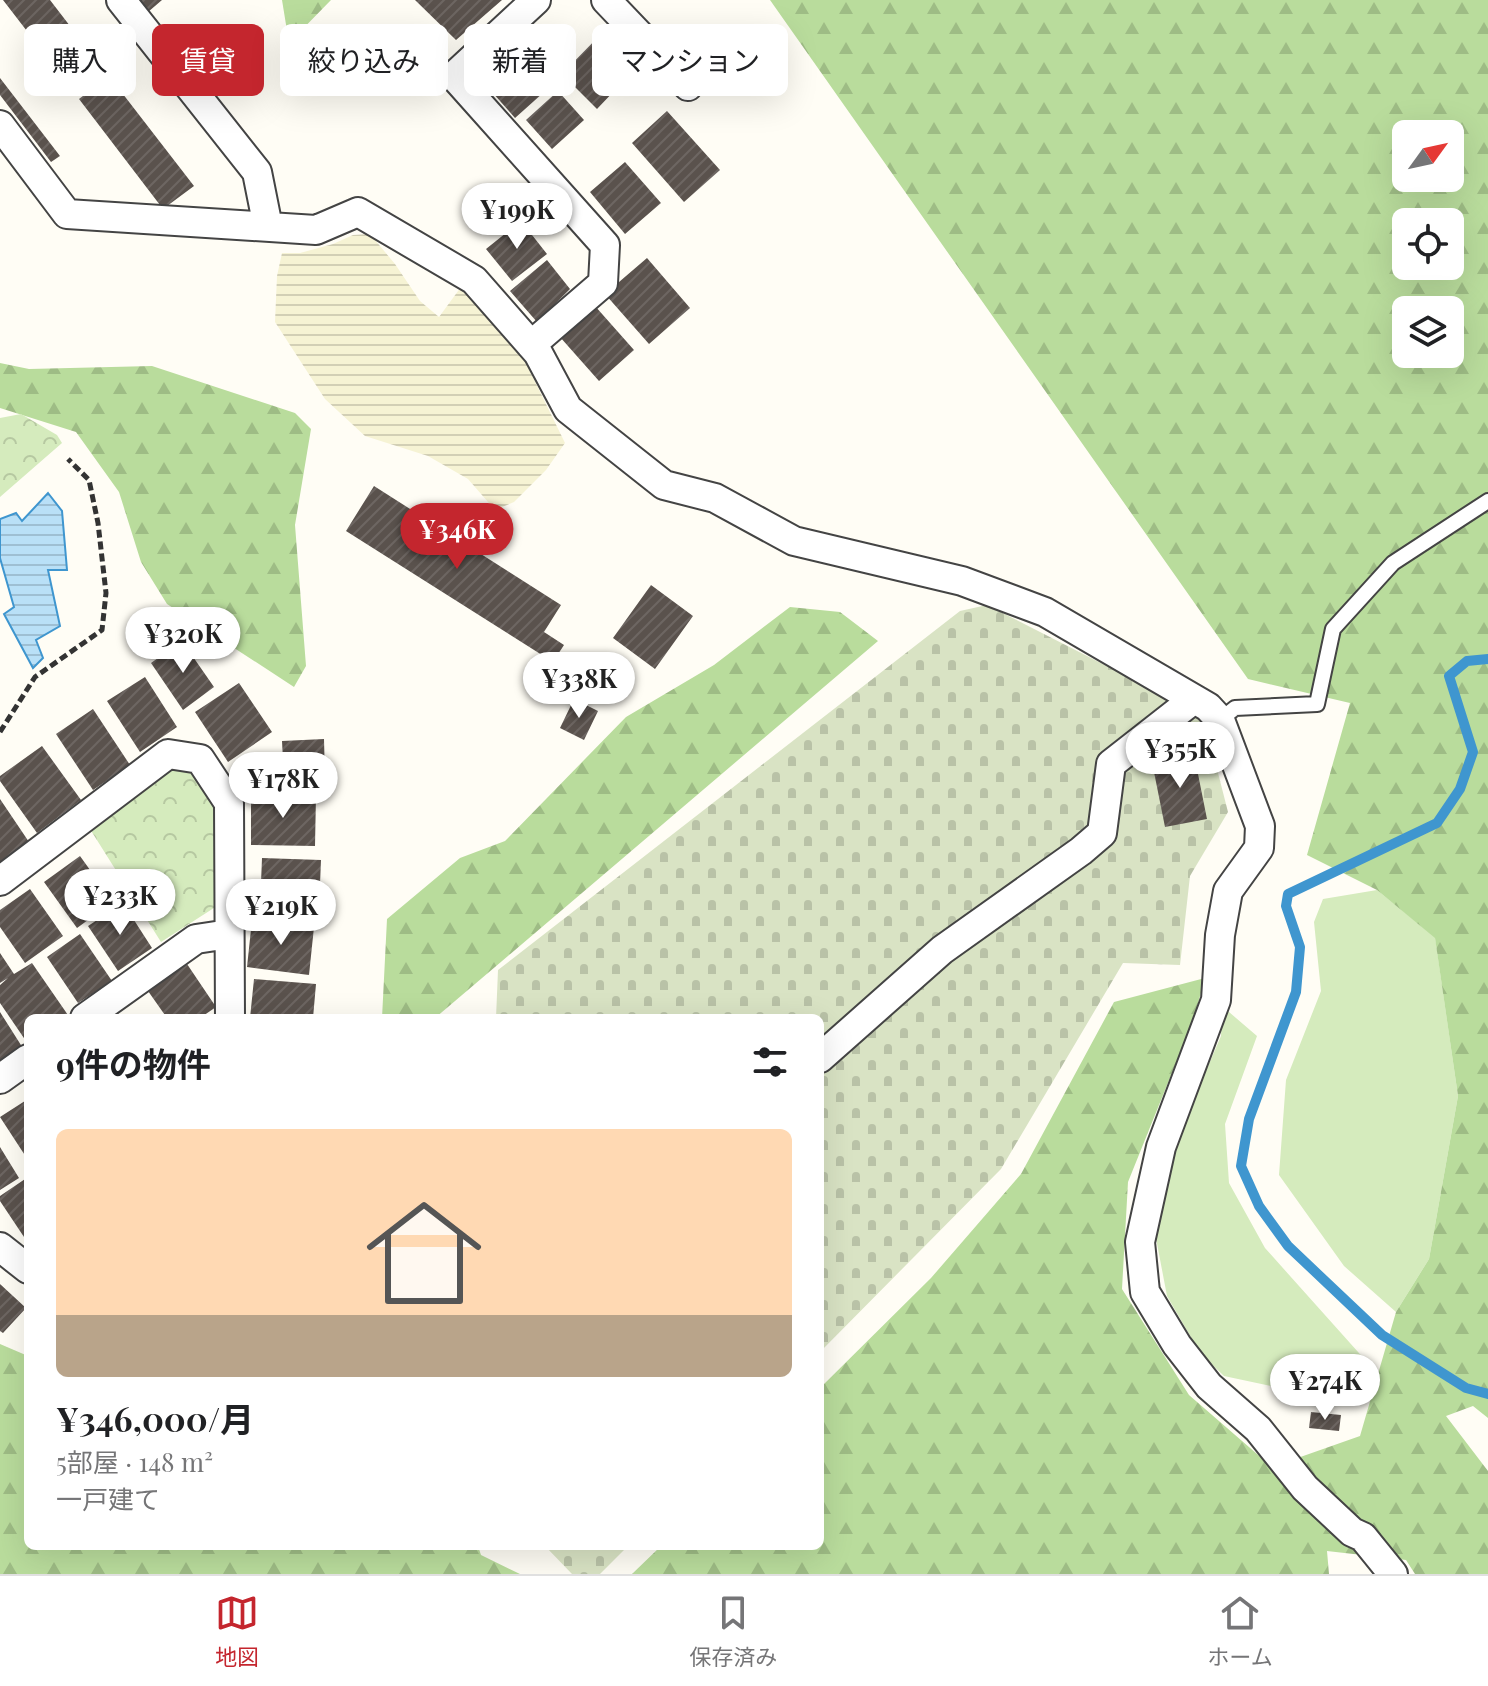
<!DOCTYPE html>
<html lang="ja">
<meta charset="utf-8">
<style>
:root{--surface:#fff;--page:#f2f2f2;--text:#202124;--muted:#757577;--line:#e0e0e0;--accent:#c4262e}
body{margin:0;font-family:"Playfair Display","Noto Sans JP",serif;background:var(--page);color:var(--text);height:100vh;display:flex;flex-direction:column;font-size:30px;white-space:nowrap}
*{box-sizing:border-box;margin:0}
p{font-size:26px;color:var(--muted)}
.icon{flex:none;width:44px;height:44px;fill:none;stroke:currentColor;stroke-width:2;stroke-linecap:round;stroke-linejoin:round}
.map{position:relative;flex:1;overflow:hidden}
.sheet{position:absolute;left:24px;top:1014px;width:800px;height:536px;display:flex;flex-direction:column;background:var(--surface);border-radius:12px;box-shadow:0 8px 32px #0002}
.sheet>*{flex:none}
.hud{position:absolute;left:24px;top:24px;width:800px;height:72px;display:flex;gap:16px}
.needle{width:52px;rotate:57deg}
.fabs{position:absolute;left:1392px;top:120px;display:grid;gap:16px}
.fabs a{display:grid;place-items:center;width:72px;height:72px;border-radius:12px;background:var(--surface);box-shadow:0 8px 32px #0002;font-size:40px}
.price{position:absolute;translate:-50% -68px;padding:0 18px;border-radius:28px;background:#fff;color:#222;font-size:26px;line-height:52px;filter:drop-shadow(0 2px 4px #0008)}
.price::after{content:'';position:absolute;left:50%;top:48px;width:24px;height:18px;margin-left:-12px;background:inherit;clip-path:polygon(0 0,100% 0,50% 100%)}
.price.active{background:var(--accent);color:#fff}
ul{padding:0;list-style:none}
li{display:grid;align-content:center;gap:16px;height:424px;padding:0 32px}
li+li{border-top:2px solid var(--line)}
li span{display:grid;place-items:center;height:248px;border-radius:12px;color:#555}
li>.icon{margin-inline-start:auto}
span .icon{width:144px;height:144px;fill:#fffc;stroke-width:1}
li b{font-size:34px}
h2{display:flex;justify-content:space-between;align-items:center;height:96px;padding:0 32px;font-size:34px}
.tag{padding:0 28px;border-radius:12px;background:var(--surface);box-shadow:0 8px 32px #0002;font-size:28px;line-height:72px}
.tag.active{background:var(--accent);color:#fff}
.tab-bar{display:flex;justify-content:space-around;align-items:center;height:112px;border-top:2px solid var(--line);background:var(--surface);font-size:22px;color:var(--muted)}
.tab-bar a{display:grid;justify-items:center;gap:4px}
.tab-bar .active{color:var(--accent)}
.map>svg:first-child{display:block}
.farmland{fill:url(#farmland-rules)}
.grass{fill:#d5ebbd}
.forest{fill:url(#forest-firs);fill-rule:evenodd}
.cemetery{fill:url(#cemetery-stones)}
.park{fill:url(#park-crowns)}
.water{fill:url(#water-rules);stroke:#3f96cf;stroke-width:2}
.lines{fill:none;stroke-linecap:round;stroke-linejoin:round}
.stream{stroke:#3f96cf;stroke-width:10}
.building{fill:url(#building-hatch)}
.lane-casing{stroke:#444;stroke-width:18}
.street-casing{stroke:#444;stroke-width:32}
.path{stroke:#333;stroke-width:5;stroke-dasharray:8 4;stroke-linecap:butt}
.lane{stroke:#fff;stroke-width:14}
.street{stroke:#fff;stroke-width:28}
</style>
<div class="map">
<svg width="1488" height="1574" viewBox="0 0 1488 1574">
<defs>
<pattern id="farmland-rules" width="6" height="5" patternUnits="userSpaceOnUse" patternTransform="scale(2)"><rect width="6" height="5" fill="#f6f3d4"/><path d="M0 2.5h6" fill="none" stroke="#d2cfb5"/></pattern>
<pattern id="forest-firs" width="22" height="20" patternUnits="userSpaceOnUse" patternTransform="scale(2)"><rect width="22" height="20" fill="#b9dc9c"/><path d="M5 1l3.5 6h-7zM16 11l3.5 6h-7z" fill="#9ebc85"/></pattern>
<pattern id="cemetery-stones" width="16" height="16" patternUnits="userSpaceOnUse" patternTransform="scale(2)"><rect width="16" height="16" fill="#d9e3c4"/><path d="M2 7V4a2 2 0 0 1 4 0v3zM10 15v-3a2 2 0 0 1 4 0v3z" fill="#b9c2a7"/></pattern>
<pattern id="park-crowns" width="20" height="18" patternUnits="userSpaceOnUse" patternTransform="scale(2)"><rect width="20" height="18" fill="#d5ebbd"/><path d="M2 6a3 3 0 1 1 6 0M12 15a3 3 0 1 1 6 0" fill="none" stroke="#b6c8a1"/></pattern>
<pattern id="water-rules" width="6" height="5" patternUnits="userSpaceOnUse" patternTransform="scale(2)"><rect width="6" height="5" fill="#b9e0f7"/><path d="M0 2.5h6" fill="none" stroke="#9ebfd3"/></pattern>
<pattern id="building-hatch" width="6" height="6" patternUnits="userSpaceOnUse" patternTransform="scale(2)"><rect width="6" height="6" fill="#5a524d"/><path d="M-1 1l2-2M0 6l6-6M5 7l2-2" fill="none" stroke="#6d6662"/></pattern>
</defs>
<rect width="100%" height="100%" fill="#fffdf5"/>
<!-- farmland -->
<path class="farmland" d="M370,234L395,264L420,301L439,317L461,287L481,305L525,361L565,443L546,470L514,502L495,510L468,479L428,456L365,436L325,399L275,322L277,276L282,253H300L333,244L353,235Z"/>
<!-- grass -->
<path class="grass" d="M1377,890L1435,937L1458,1096L1429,1259L1396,1312L1344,1266L1279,1175L1286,1080L1321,991L1314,922L1323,899Z
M1222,1006L1257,1036L1225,1124L1229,1183L1265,1248L1367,1362L1351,1403L1224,1376L1200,1353L1167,1296L1155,1233L1168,1159L1221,1036Z"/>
<!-- forest -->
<path class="forest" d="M282,0H331L289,43Z
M770,0H1488V1418L1473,1406L1446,1416L1488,1471V1574H1415L1406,1560L1327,1551L1329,1574H632L661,1546H820V1388L931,1278L1021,1174L1114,1002L1205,978L1194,1018L1128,1182L1122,1289L1189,1395L1272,1467L1360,1436L1396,1312L1429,1259L1458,1096L1435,938L1377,890L1307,855L1350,703L1248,679ZM1406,134H1450V178H1406ZM1406,222H1450V266H1406ZM1406,310H1450V354H1406Z
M0,363L29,369L152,366L295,413L311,429L295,525L306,666L294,687L167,604L141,562L119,492L76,432L0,408Z
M790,607L840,612L878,641L435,1018H382L387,919L460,858L505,841L626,717L714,665Z
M0,1344L28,1356V1546H478L481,1555L520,1574H0Z"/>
<!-- cemetery -->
<path class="cemetery" d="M987,605L1142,684L1205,722L1228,812L1190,876L1180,965L1123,963L1001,1169L820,1352V1018H496L498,970L960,611Z
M545,1546H628L600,1574H572Z"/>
<!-- park -->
<path class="park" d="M21,414L57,435L62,443L0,497V418Z
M169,763L194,769L216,805L217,906L161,942L90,829Z"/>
<!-- water -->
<path class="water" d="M48,493L62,511L67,570H48L60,626L36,640L43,658L33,668L4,614L14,607L0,558V519L16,513L22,521Z"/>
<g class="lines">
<!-- stream -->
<path class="stream" d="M1488,659L1467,661L1449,676L1473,752L1460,789L1437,823L1288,894L1286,906L1300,947L1296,992L1249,1119L1241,1166L1259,1206L1288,1246L1382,1335L1466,1388L1488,1394"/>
</g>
<!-- building -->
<path class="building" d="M3,0H50L100,65L70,87Z
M138,0H162L148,12Z
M415,0H502L456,40Z
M602,33L637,67L597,109L562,74Z
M514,43L552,85L515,118L477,75Z
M109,76L194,186L163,209L79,99Z
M0,78L60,156L51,162L0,95Z
M558,91L584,120L552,149L526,120Z
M667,111L720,170L684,202L632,143Z
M625,162L661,203L625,234L590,192Z
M521,221L547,254L512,281L486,249Z
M647,258L690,308L649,344L605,294Z
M547,260L570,289L537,322L510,291Z
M595,306L634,350L599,381L560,337Z
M374,486L561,605L544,632L564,645L553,662L346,531Z
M651,585L693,616L655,669L613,638Z
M182,641L214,687L183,710L151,663Z
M145,677L177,727L140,752L107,701Z
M239,683L272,732L228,762L195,712Z
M574,699L598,711L584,740L560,728Z
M93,709L130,765L93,790L56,734Z
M324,739L325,778L284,780L282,741Z
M42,746L81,800L37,833L0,781V776Z
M1194,754L1207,819L1165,827L1152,762Z
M251,794L316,795L315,846L251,845Z
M0,799L29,842L0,862Z
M80,856L113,902L77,928L44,882Z
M262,858L321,860L319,909L260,908Z
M30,889L63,936L25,963L0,927V910Z
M123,903L152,948L118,971L88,926Z
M252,920L314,927L309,975L247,967Z
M80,934L112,981L78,1003L47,957Z
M0,953L14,974L32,963L70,1018H28V1044L0,1003V985L8,978L0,983Z
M187,964L216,1007L200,1018H167L148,991Z
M254,979L316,984L313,1018H250Z
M0,1012L26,1053L0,1069Z
M28,1099V1160L0,1117Z
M0,1147L19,1178L0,1190Z
M28,1177V1243L0,1201V1196Z
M0,1284L26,1308L3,1333L0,1331Z
M1311,1412L1341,1415L1339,1431L1309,1428Z"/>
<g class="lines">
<defs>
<path id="lane" d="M1220,720L1235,708L1317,704L1333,629L1393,563L1488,501"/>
<path id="street" d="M121,0L257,172L268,227
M606,0L688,86
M0,125L67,214L316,230L358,212L474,280L538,353L568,409L664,485L715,498L794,541L962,581L1045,612L1208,707L1220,720L1260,826L1259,848L1228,891L1220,935L1216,1000L1161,1147L1140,1242L1145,1292L1177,1345L1209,1386L1258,1429L1305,1488L1352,1532L1363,1537L1393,1574
M531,345L603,283L605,245L454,76L536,0
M0,881L168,754L200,759L229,803L230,1018
M85,1018L196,939L229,934
M820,1058L942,950L1081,851L1102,833L1111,764L1194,699
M0,1079L28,1059
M0,1247L28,1269"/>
</defs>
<!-- lane casing -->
<use href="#lane" class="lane-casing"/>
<!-- street casing -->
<use href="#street" class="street-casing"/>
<!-- path -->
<path class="path" d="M0,732L35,677L102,630L106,593L98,523L89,480L68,459"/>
<!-- lane -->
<use href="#lane" class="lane"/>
<!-- street -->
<use href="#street" class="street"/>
</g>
</svg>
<div class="fabs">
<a><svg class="needle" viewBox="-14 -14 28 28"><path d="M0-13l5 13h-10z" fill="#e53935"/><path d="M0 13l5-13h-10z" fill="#757577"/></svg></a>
<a><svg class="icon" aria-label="locate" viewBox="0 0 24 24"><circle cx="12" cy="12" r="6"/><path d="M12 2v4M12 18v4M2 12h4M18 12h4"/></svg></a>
<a><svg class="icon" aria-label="layers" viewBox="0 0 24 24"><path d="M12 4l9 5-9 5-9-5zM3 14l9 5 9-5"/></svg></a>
</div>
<b class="price" style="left:517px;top:251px">¥199K</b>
<b class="price active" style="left:457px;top:571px">¥346K</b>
<b class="price" style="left:183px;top:675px">¥320K</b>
<b class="price" style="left:579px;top:720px">¥338K</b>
<b class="price" style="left:1180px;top:790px">¥355K</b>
<b class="price" style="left:283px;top:820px">¥178K</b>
<b class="price" style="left:120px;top:937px">¥233K</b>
<b class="price" style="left:281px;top:947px">¥219K</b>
<b class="price" style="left:1325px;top:1422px">¥274K</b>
<div class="hud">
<a class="tag">購入</a>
<a class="tag active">賃貸</a>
<a class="tag">絞り込み</a>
<a class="tag">新着</a>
<a class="tag">マンション</a>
</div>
<section class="sheet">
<h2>9件の物件<svg class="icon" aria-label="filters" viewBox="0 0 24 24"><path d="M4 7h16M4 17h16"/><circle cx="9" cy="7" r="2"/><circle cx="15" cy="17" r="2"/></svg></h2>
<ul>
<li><span style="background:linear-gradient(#ffd9b3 75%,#b9a48a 0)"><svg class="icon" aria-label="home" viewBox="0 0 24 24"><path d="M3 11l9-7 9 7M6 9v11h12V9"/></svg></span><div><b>¥346,000/月</b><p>5部屋 · 148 m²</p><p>一戸建て</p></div></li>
</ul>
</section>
</div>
<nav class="tab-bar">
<a class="active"><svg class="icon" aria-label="map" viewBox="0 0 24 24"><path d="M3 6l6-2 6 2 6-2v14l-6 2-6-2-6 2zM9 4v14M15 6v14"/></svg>地図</a>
<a><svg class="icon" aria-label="saved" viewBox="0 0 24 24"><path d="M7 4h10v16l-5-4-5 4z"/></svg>保存済み</a>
<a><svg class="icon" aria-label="home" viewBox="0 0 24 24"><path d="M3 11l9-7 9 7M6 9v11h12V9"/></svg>ホーム</a>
</nav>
